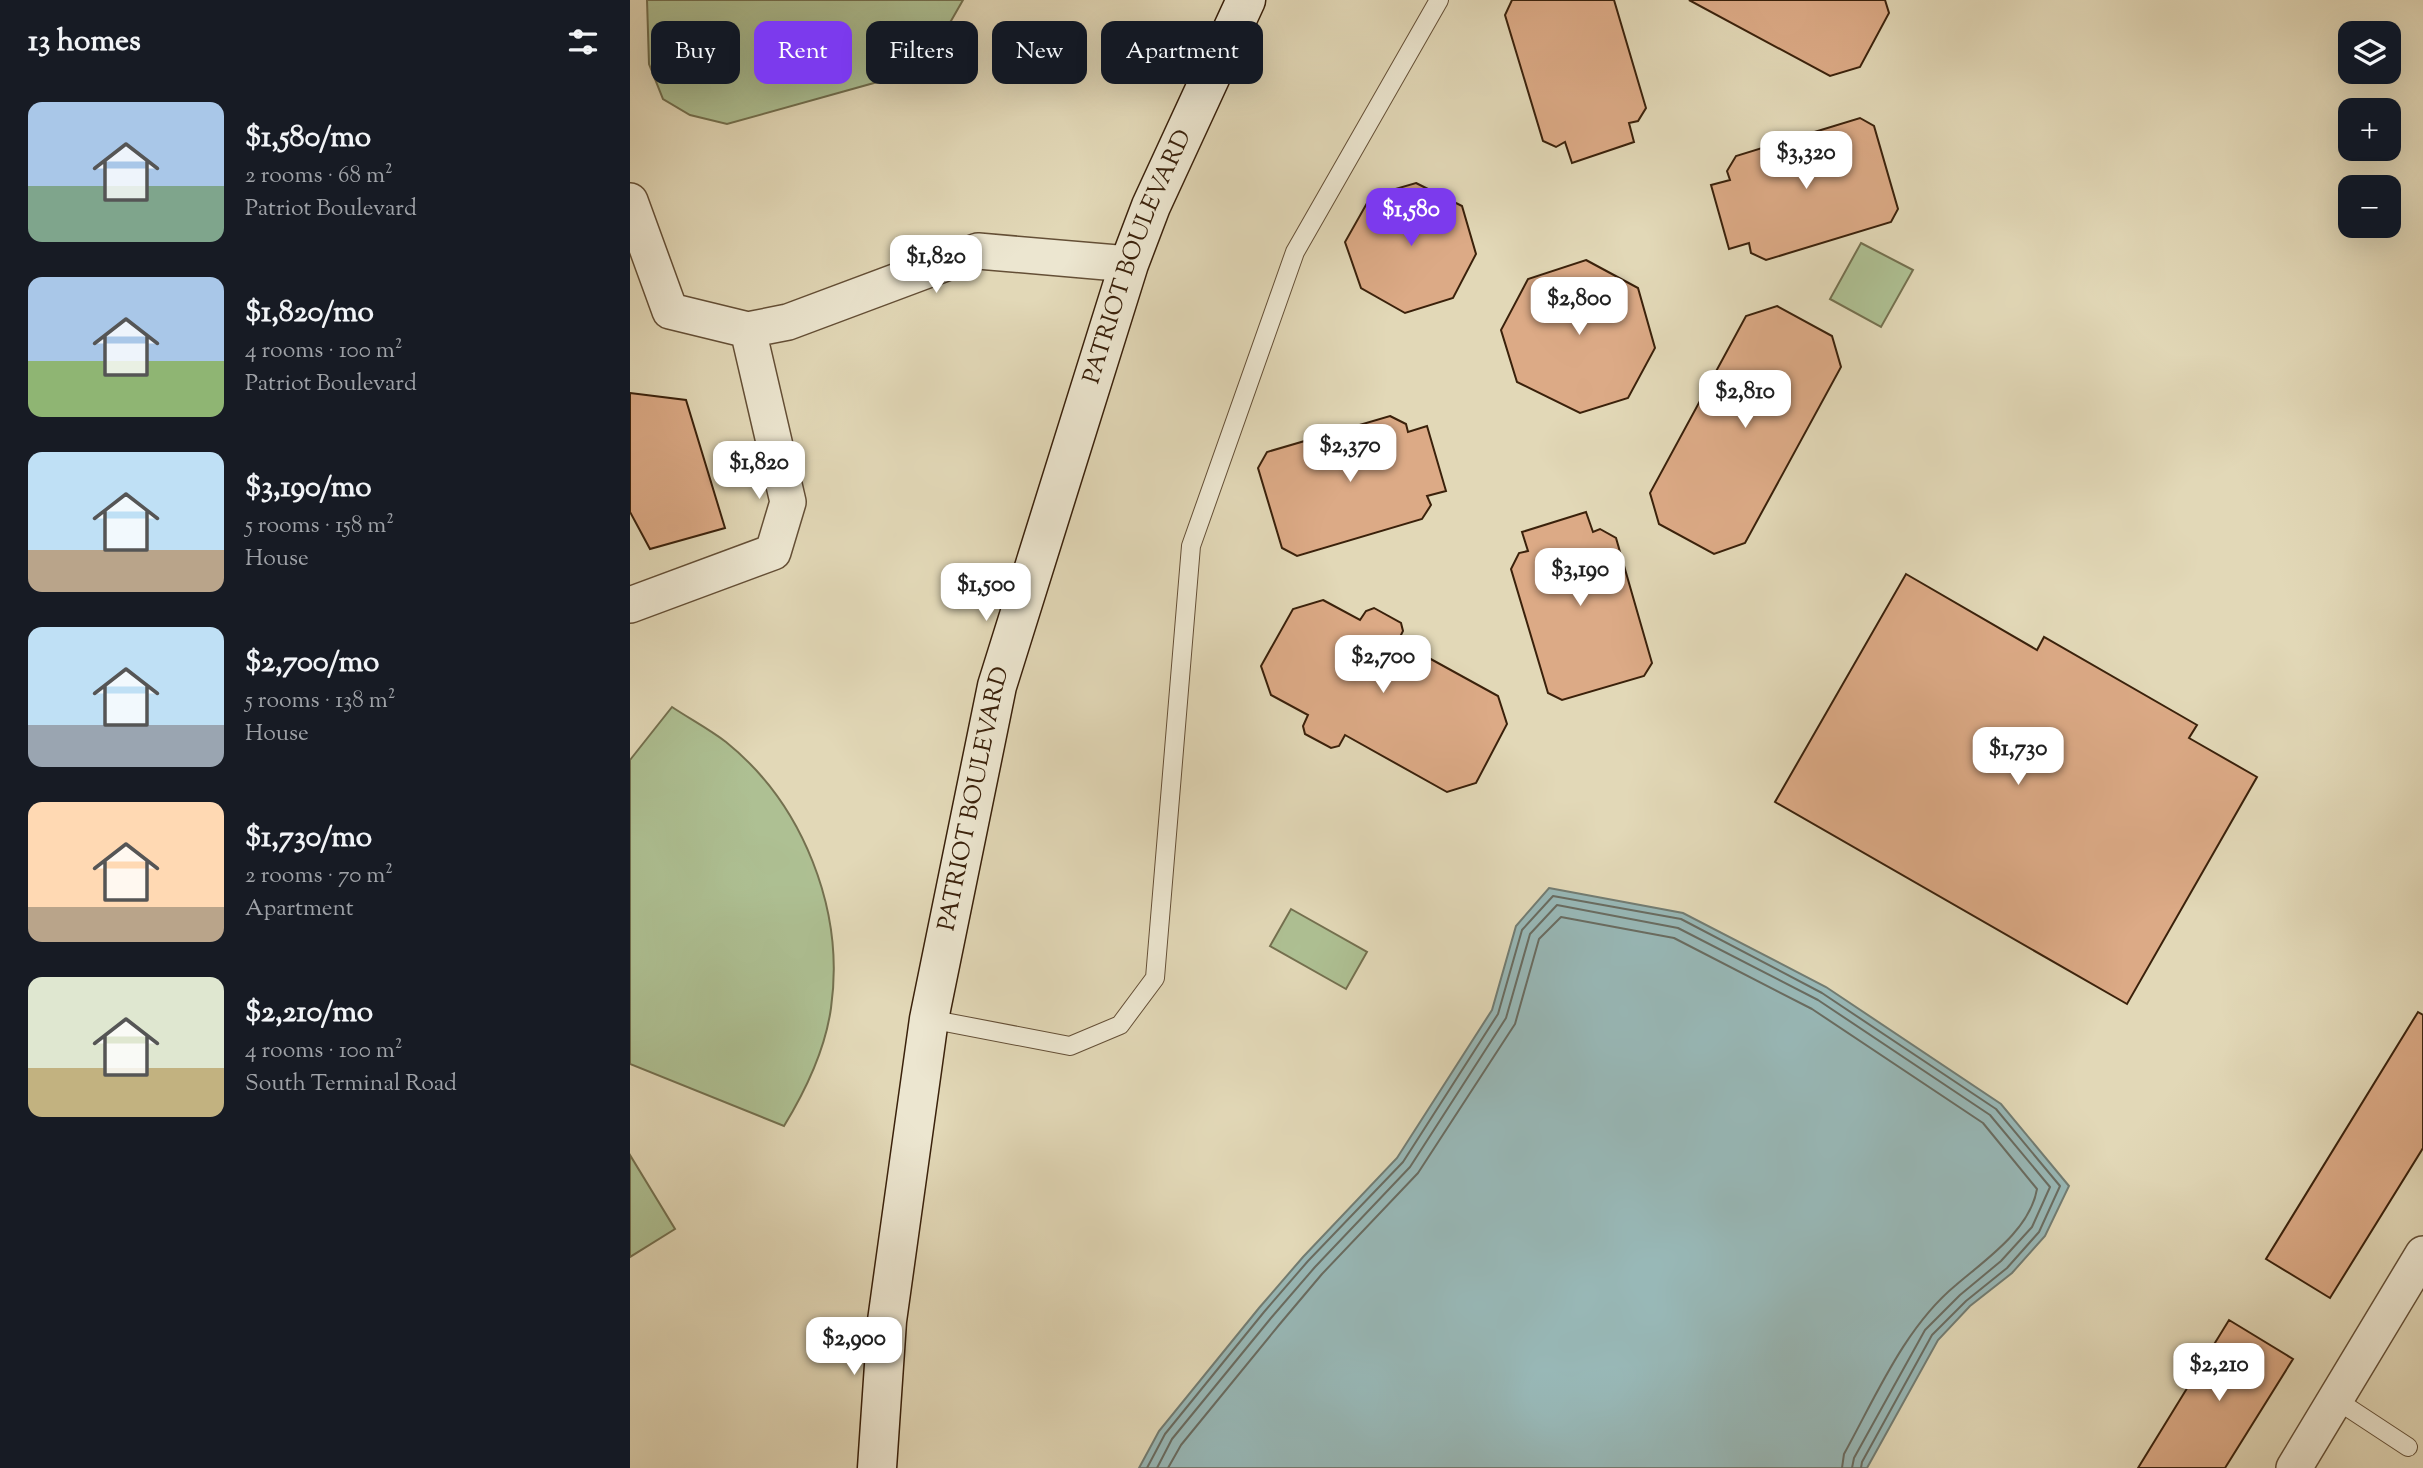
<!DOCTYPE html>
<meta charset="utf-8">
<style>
:root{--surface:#171b24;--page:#242831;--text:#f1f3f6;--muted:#9ea1a6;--accent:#7c3aed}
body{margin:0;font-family:"Sorts Mill Goudy",serif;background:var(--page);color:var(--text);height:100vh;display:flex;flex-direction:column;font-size:26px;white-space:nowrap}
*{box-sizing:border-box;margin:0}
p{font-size:23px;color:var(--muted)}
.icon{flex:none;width:38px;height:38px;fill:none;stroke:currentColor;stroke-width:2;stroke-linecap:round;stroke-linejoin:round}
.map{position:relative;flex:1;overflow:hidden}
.side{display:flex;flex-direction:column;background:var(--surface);width:630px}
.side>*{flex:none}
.hud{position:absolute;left:21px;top:21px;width:665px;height:63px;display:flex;gap:14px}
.controls{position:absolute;left:1708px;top:21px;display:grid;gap:14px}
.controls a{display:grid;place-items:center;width:63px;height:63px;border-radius:14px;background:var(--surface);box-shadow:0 7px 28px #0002;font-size:35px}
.price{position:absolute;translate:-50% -60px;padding:0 16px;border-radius:14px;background:#fff;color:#222;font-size:23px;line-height:46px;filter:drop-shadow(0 2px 4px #0008)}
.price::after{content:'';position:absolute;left:50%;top:42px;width:21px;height:16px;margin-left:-10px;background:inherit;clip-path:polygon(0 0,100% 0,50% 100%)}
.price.active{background:var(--accent);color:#fff}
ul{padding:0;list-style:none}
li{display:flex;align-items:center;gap:21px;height:175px;padding:0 28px}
li span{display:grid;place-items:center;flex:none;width:196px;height:140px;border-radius:14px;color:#555}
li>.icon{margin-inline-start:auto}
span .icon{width:84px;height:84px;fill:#fffc;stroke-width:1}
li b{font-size:30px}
h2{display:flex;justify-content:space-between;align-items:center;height:84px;padding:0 28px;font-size:30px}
.chip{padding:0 24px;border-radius:14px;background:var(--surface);box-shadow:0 7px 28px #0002;font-size:24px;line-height:63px}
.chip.active{background:var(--accent);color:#fff}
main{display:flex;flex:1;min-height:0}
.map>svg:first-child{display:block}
.green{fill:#aec093;stroke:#74704f;stroke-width:2}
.water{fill:#98b8b7;stroke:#727c72;stroke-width:2}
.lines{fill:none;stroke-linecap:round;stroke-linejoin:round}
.shore{stroke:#696c61;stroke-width:2}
.building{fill:#dcaa86;stroke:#3a210b;stroke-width:2}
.lane-casing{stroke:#644f36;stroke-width:20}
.street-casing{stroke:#644f36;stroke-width:38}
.secondary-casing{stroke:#3a210b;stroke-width:41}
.lane{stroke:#ece6d0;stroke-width:18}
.street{stroke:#ece6d0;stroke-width:35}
.secondary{stroke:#ece6d0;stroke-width:38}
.labels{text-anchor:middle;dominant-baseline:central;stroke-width:5;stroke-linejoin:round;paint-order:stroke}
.street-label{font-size:24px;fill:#3a210b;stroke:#ece6d0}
</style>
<main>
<section class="side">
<h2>13 homes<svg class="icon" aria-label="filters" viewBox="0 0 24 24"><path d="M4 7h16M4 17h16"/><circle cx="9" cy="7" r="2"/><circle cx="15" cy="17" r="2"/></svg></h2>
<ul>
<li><span style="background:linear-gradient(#a9c7e8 60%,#7fa58c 0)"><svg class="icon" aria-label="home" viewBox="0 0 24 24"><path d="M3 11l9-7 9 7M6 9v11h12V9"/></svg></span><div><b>$1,580/mo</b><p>2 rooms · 68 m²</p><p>Patriot Boulevard</p></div></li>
<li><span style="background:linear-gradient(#a9c7e8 60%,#8fb573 0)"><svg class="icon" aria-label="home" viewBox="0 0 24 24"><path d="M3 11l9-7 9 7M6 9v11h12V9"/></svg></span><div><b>$1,820/mo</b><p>4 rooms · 100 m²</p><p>Patriot Boulevard</p></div></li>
<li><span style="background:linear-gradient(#bfe0f5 70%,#b9a48a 0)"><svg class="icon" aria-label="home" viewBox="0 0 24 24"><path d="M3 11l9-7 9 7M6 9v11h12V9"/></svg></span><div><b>$3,190/mo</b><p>5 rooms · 158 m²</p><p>House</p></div></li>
<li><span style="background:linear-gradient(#bfe0f5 70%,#9aa5b1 0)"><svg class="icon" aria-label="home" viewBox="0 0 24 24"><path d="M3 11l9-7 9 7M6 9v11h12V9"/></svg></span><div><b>$2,700/mo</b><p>5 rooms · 138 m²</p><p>House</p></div></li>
<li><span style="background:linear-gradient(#ffd9b3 75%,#b9a48a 0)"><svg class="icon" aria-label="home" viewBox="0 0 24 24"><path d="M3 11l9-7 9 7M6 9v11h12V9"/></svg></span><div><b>$1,730/mo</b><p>2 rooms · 70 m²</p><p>Apartment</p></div></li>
<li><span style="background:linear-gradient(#dfe7d0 65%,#c2b280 0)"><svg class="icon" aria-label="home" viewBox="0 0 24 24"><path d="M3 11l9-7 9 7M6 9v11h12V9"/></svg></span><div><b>$2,210/mo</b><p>4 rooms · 100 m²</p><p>South Terminal Road</p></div></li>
</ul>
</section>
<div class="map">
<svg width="1793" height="1468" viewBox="0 0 1793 1468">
<rect width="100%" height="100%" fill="#e2d8b7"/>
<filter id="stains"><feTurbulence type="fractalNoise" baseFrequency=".00286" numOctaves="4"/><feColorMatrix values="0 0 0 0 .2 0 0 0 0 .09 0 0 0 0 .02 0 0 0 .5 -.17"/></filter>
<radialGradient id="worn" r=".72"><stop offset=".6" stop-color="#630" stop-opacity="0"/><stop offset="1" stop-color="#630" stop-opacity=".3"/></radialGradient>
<!-- green -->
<path class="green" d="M17,0H333L321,21L276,74L97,124L60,115L33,99L19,64Z
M1231,243L1283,270L1251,327L1200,299Z
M42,707C60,719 79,729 96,742C173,804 215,910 201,1008C195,1051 176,1090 154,1126L0,1064V760Z
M661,909L737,952L716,989L640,946Z
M0,1155L45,1229L0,1257Z"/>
<!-- water -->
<path class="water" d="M919,888L1053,913L1196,987L1371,1104L1439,1186L1415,1236L1382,1273L1340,1306L1308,1340L1237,1468H509L529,1431L629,1308L673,1257L767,1158L862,1010L886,926Z"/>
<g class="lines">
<!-- shore -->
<path class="shore" d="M517,1468L535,1434L634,1312L678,1261L773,1162L868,1014L892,930L923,896L1051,919L1192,993L1366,1109L1430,1186L1409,1232L1377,1268L1336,1301L1302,1335L1232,1462L1231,1468
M527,1468L542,1439L641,1318L685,1267L780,1167L876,1018L900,934L927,905L1048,928L1188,1000L1360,1115L1420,1187L1402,1227L1371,1261L1330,1295L1295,1330L1224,1458L1222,1468
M538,1468L551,1445L649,1325L692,1274L788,1173L885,1024L909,939L931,917L1044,938L1182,1009L1353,1123L1407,1189C1400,1230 1355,1260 1326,1285C1275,1327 1246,1396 1214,1454L1212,1468"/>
</g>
<!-- building -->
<path class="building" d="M882,0H984L1016,108L1008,121L999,123L1004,142L942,163L935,142L926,147L913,141L875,15Z
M1059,0H1255L1259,13L1230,67L1200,76Z
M1230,118L1244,126L1268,209L1261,222L1136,260L1121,253L1119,243L1099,249L1081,185L1100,180L1097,171L1106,156Z
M786,183L832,206L846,254L823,298L775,313L731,288L715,242L741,196Z
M956,260L1008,288L1025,348L998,398L950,413L887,382L871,330L898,279Z
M1147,306L1202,336L1211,367L1115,543L1084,554L1029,524L1020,493L1116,316Z
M0,393L56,400L95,528L20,549L0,512Z
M760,416L776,424L778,432L797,426L816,491L797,496L801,505L792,519L667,556L652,548L628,468L637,452Z
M956,512L963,532L970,529L986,538L1022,663L1014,676L932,700L918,693L881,569L889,553L898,551L892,532Z
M1276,574L1407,650L1414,637L1567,725L1559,738L1627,777L1497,1004L1145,802Z
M693,600L730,620L736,611L744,608L771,623L773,631L768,641L868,696L877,724L846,783L817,792L715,735L709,746L701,748L675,734L673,726L678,715L641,695L631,666L663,609Z
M1788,1012L1793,1015V1148L1700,1298L1636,1259Z
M1599,1320L1663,1359L1595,1468H1508Z"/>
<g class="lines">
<defs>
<path id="lane" d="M299,1019L440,1046L490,1025L525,978L561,546L665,252L809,0
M1705,1399L1778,1447"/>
<path id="street" d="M0,201L40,311L118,330L158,322L348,251L499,264
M0,605L143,552L158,502L118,330
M1664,1468L1793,1254"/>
<g id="secondary">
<path id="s1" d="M247,1468L257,1321L299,1019L367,686L499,264L521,206L616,0"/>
</g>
</defs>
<!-- lane casing -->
<use href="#lane" class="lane-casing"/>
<!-- street casing -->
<use href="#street" class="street-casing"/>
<!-- secondary casing -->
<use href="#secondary" class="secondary-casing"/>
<!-- lane -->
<use href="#lane" class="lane"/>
<!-- street -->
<use href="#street" class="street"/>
<!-- secondary -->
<use href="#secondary" class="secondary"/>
</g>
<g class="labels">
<!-- street labels -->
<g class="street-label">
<text stroke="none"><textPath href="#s1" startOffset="1244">PATRIOT BOULEVARD</textPath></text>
<text stroke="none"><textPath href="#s1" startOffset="677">PATRIOT BOULEVARD</textPath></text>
</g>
</g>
<rect width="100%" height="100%" filter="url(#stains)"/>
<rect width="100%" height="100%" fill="url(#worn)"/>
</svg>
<div class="controls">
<a><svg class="icon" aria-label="layers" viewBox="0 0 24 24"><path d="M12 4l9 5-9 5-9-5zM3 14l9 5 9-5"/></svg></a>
<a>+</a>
<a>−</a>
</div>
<b class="price" style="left:1176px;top:191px">$3,320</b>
<b class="price active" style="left:781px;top:248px">$1,580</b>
<b class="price" style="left:306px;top:295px">$1,820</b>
<b class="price" style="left:949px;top:337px">$2,800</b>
<b class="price" style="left:1115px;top:430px">$2,810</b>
<b class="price" style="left:720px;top:484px">$2,370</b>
<b class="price" style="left:129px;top:501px">$1,820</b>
<b class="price" style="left:950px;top:608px">$3,190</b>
<b class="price" style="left:356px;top:623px">$1,500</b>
<b class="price" style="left:753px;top:695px">$2,700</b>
<b class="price" style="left:1388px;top:787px">$1,730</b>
<b class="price" style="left:224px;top:1377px">$2,900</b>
<b class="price" style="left:1589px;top:1403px">$2,210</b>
<div class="hud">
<a class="chip">Buy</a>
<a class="chip active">Rent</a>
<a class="chip">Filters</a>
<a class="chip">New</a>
<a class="chip">Apartment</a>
</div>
</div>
</main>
